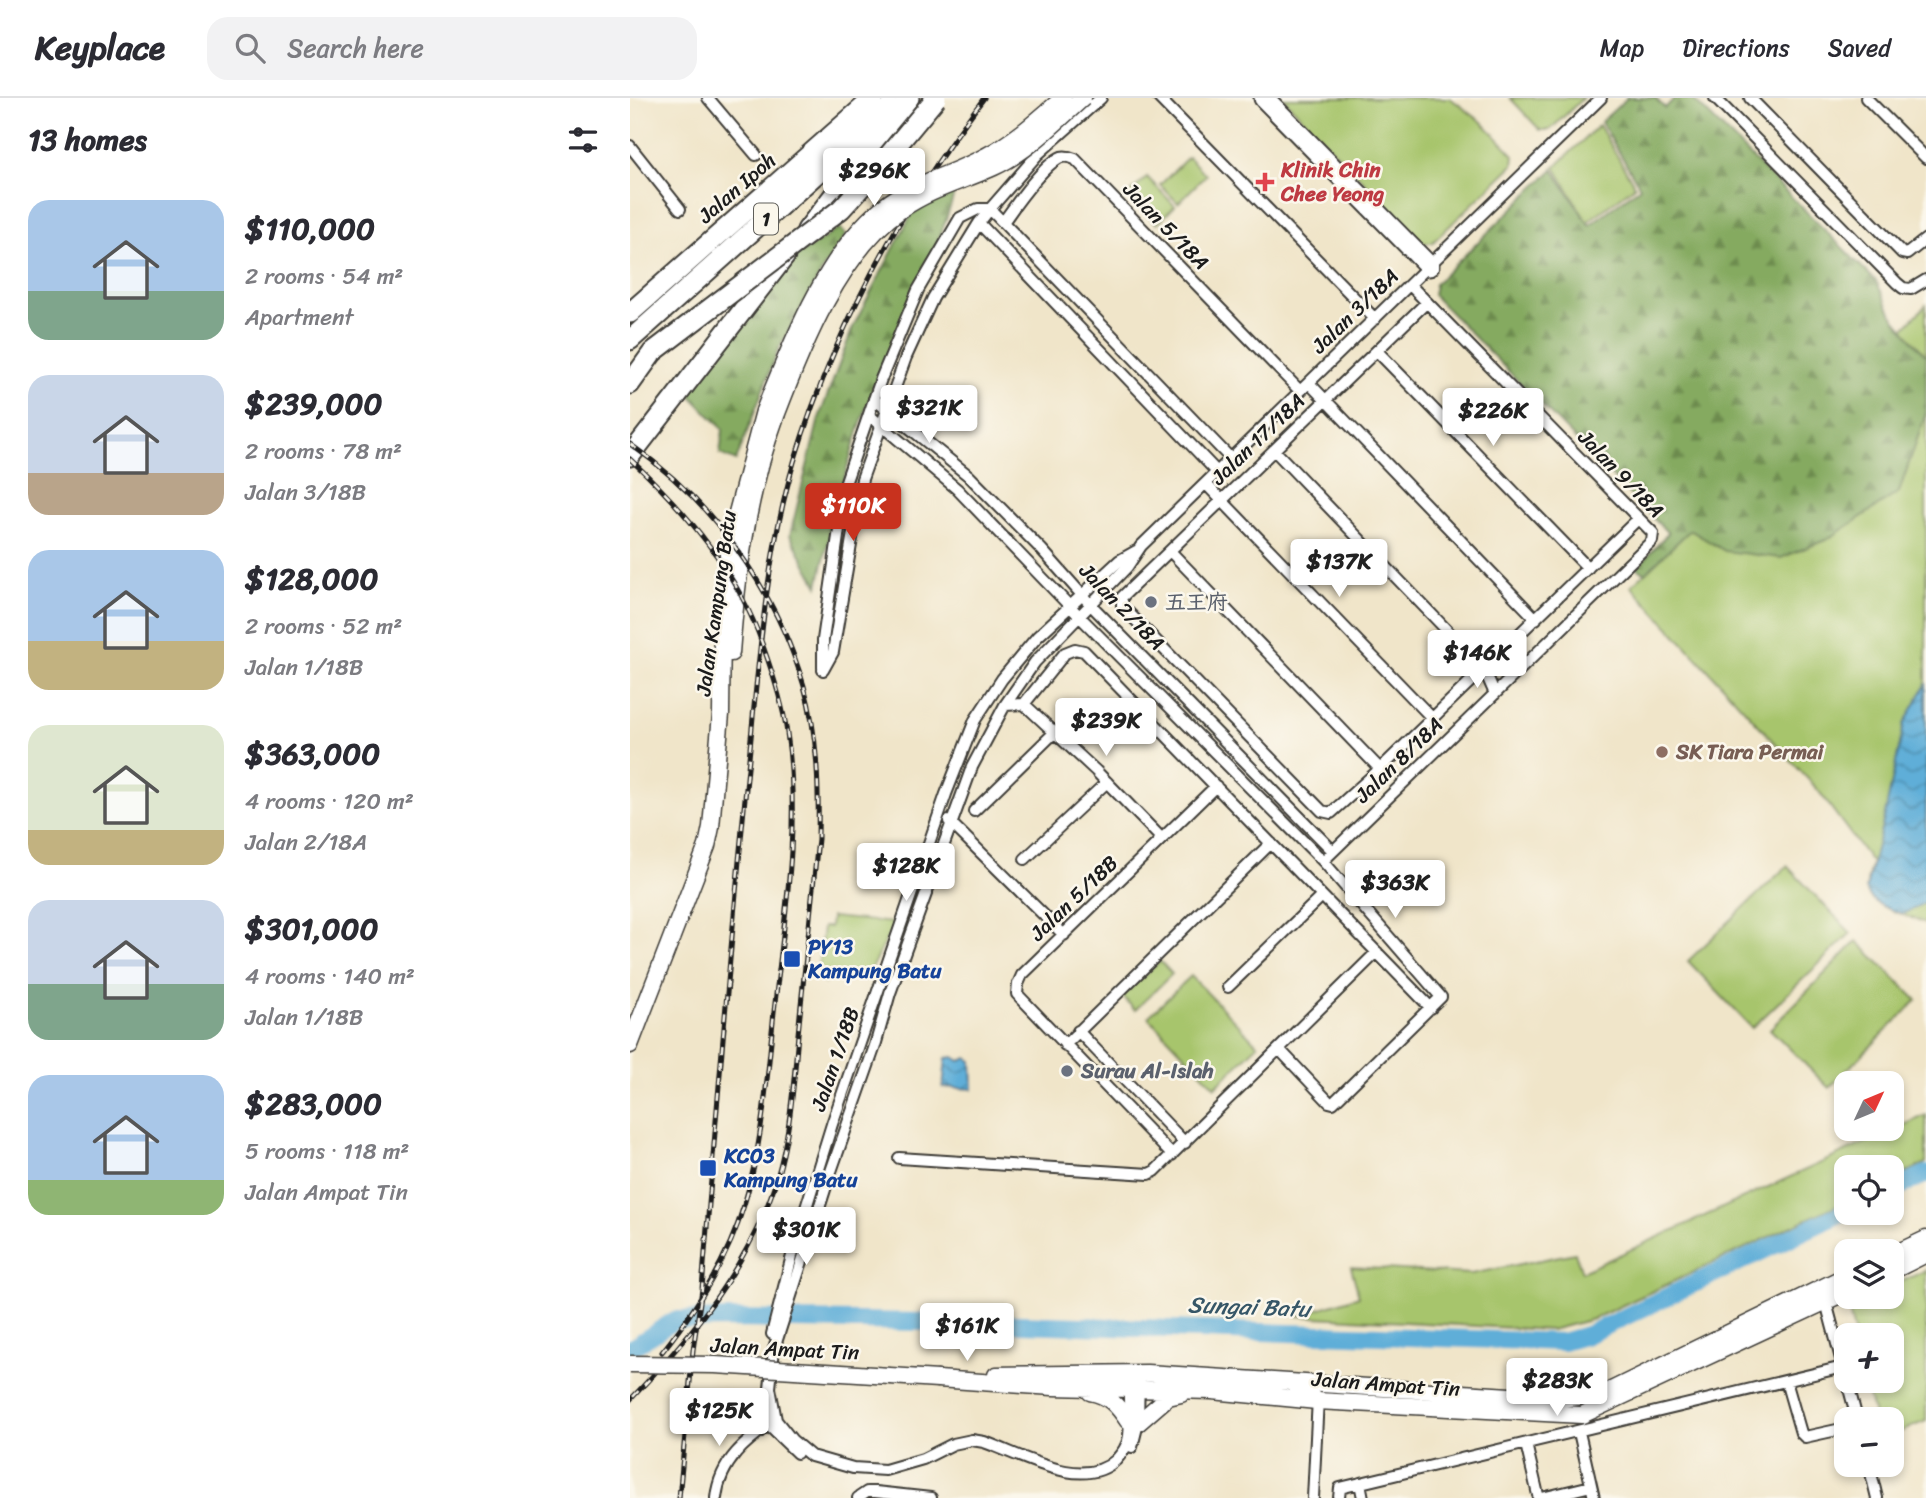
<!DOCTYPE html>
<meta charset="utf-8">
<style>
:root{--surface:#fff;--page:#f2f2f3;--text:#2b2b33;--muted:#7c7c81;--line:#e1e1e2;--accent:#c8321e}
body{margin:0;font-family:Sriracha,"LXGW WenKai TC",sans-serif;background:var(--page);color:var(--text);height:100vh;display:flex;flex-direction:column;font-size:26px;white-space:nowrap}
*{box-sizing:border-box;margin:0}
p{font-size:23px;color:var(--muted)}
.icon{flex:none;width:38px;height:38px;fill:none;stroke:currentColor;stroke-width:2;stroke-linecap:round;stroke-linejoin:round}
.map{position:relative;flex:1;overflow:hidden}
.side{display:flex;flex-direction:column;background:var(--surface);width:630px}
.side>*{flex:none}
.needle{width:46px;rotate:46deg}
.buttons{position:absolute;left:1204px;top:973px;display:grid;gap:14px}
.buttons a{display:grid;place-items:center;width:70px;height:70px;border-radius:14px;background:var(--surface);box-shadow:0 4px 10px #0003;font-size:35px}
.price{position:absolute;translate:-50% -60px;padding:0 16px;border-radius:7px;background:#fff;color:#222;font-size:23px;line-height:46px;filter:drop-shadow(0 2px 4px #0008)}
.price::after{content:'';position:absolute;left:50%;top:42px;width:21px;height:16px;margin-left:-10px;background:inherit;clip-path:polygon(0 0,100% 0,50% 100%)}
.price.current{background:var(--accent);color:#fff}
ul{padding:0;list-style:none}
li{display:flex;align-items:center;gap:21px;height:175px;padding:0 28px}
li span{display:grid;place-items:center;flex:none;width:196px;height:140px;border-radius:21px;color:#555}
li>.icon{margin-inline-start:auto}
span .icon{width:84px;height:84px;fill:#fffc;stroke-width:1}
li b{font-size:30px}
h2{display:flex;justify-content:space-between;align-items:center;height:84px;padding:0 28px;font-size:30px}
header{display:flex;align-items:center;gap:42px;box-sizing:border-box;height:98px;padding:0 35px;background:var(--surface);border-bottom:2px solid var(--line)}
header strong{font-size:33px}
nav{display:flex;gap:38px;margin-inline-start:auto;font-size:24px}
.search{width:490px;height:63px;background:var(--page);display:flex;align-items:center;gap:18px;box-sizing:border-box;padding:0 24px;border-radius:21px;color:var(--muted);font-size:26px}
main{display:flex;flex:1;min-height:0}
.map>svg:first-child{display:block}
.green{fill:#a7c56c;stroke:#627044;stroke-width:2}
.forest{fill:url(#forest-firs);stroke:#50633e;stroke-width:2}
.water{fill:url(#water-waves);stroke:#3d657a;stroke-width:2}
.lines{fill:none;stroke-linecap:round;stroke-linejoin:round}
.river{stroke:#5eaed8;stroke-width:18}
.street-casing{stroke:#3c3a36;stroke-width:14}
.secondary-casing{stroke:#3c3a36;stroke-width:19}
.highway-casing{stroke:#3c3a36;stroke-width:23}
.street{stroke:#fff;stroke-width:10}
.secondary{stroke:#fff;stroke-width:16}
.highway{stroke:#fff;stroke-width:19}
.rail-casing{stroke:#1c1c1c;stroke-width:5}
.rail{stroke:#fbf7ec;stroke-width:2.5;stroke-dasharray:8;stroke-linecap:butt}
.secondary-bridge-casing{stroke:#3c3a36;stroke-width:19;stroke-linecap:butt}
.highway-bridge-casing{stroke:#3c3a36;stroke-width:23;stroke-linecap:butt}
.secondary-bridge{stroke:#fff;stroke-width:16}
.highway-bridge{stroke:#fff;stroke-width:19}
.health-dot{fill:#e0444e;stroke:#fbf7ec;stroke-width:2.5}
.worship-dot{fill:#6b7280;stroke:#fbf7ec;stroke-width:2.5}
.education-dot{fill:#8d6e63;stroke:#fbf7ec;stroke-width:2.5}
.transit-dot{fill:#1a4fb4;stroke:#fbf7ec;stroke-width:2.5}
.labels{text-anchor:middle;dominant-baseline:central;stroke-width:5;stroke-linejoin:round;paint-order:stroke}
.shield{fill:#fbf7ec;stroke:#5f5e5a;stroke-width:2}
.shield-label{font-size:19px;font-weight:bold;fill:#1c1c1c}
.health-label{font-size:21px;font-weight:bold;fill:#be3a42;stroke:#fbf7ec;text-anchor:start}
.street-label{font-size:21px;fill:#1c1c1c;stroke:#fbf7ec}
.worship-label{font-size:21px;font-weight:bold;fill:#5b616d;stroke:#fbf7ec;text-anchor:start}
.education-label{font-size:21px;font-weight:bold;fill:#785e54;stroke:#fbf7ec;text-anchor:start}
.transit-label{font-size:21px;font-weight:bold;fill:#164399;stroke:#fbf7ec;text-anchor:start}
.water-label{font-size:23px;font-style:italic;fill:#365667;stroke:#fbf7ec}
</style>
<header>
<strong>Keyplace</strong>
<div class="search"><svg class="icon" aria-label="search" viewBox="0 0 24 24"><circle cx="10" cy="10" r="6"/><path d="M15 15l6 6"/></svg>Search here</div>
<nav><a>Map</a><a>Directions</a><a>Saved</a></nav>
</header>
<main>
<section class="side">
<h2>13 homes<svg class="icon" aria-label="filters" viewBox="0 0 24 24"><path d="M4 7h16M4 17h16"/><circle cx="9" cy="7" r="2"/><circle cx="15" cy="17" r="2"/></svg></h2>
<ul>
<li><span style="background:linear-gradient(#a9c7e8 65%,#7fa58c 0)"><svg class="icon" aria-label="home" viewBox="0 0 24 24"><path d="M3 11l9-7 9 7M6 9v11h12V9"/></svg></span><div><b>$110,000</b><p>2 rooms · 54 m²</p><p>Apartment</p></div></li>
<li><span style="background:linear-gradient(#c9d6e8 70%,#b9a48a 0)"><svg class="icon" aria-label="home" viewBox="0 0 24 24"><path d="M3 11l9-7 9 7M6 9v11h12V9"/></svg></span><div><b>$239,000</b><p>2 rooms · 78 m²</p><p>Jalan 3/18B</p></div></li>
<li><span style="background:linear-gradient(#a9c7e8 65%,#c2b280 0)"><svg class="icon" aria-label="home" viewBox="0 0 24 24"><path d="M3 11l9-7 9 7M6 9v11h12V9"/></svg></span><div><b>$128,000</b><p>2 rooms · 52 m²</p><p>Jalan 1/18B</p></div></li>
<li><span style="background:linear-gradient(#dfe7d0 75%,#c2b280 0)"><svg class="icon" aria-label="home" viewBox="0 0 24 24"><path d="M3 11l9-7 9 7M6 9v11h12V9"/></svg></span><div><b>$363,000</b><p>4 rooms · 120 m²</p><p>Jalan 2/18A</p></div></li>
<li><span style="background:linear-gradient(#c9d6e8 60%,#7fa58c 0)"><svg class="icon" aria-label="home" viewBox="0 0 24 24"><path d="M3 11l9-7 9 7M6 9v11h12V9"/></svg></span><div><b>$301,000</b><p>4 rooms · 140 m²</p><p>Jalan 1/18B</p></div></li>
<li><span style="background:linear-gradient(#a9c7e8 75%,#8fb573 0)"><svg class="icon" aria-label="home" viewBox="0 0 24 24"><path d="M3 11l9-7 9 7M6 9v11h12V9"/></svg></span><div><b>$283,000</b><p>5 rooms · 118 m²</p><p>Jalan Ampat Tin</p></div></li>
</ul>
</section>
<div class="map">
<svg width="1296" height="1400" viewBox="0 0 1296 1400">
<defs>
<pattern id="forest-firs" width="22" height="20" patternUnits="userSpaceOnUse" patternTransform="scale(1.75)"><rect width="22" height="20" fill="#85aa60"/><path d="M5 1l3.5 6h-7zM16 11l3.5 6h-7z" fill="#6c8a4e"/></pattern>
<pattern id="water-waves" width="16" height="10" patternUnits="userSpaceOnUse" patternTransform="scale(1.75)"><rect width="16" height="10" fill="#5eaed8"/><path d="M0 5q4-4 8 0t8 0" fill="none" stroke="#4d8dae"/></pattern>
</defs>
<rect width="100%" height="100%" fill="#fbf7ec"/>
<filter id="ink" filterUnits="userSpaceOnUse"><feTurbulence type="fractalNoise" baseFrequency=".0143" numOctaves="2"/><feDisplacementMap in="SourceGraphic" scale="14" xChannelSelector="R" yChannelSelector="G"/><feConvolveMatrix kernelMatrix="1 2 1 2 8 2 1 2 1" color-interpolation-filters="sRGB"/></filter>
<filter id="wash" filterUnits="userSpaceOnUse"><feTurbulence type="fractalNoise" baseFrequency=".00686" numOctaves="4" result="noise"/><feDisplacementMap in="SourceGraphic" scale="28" xChannelSelector="R" yChannelSelector="G"/><feGaussianBlur stdDeviation="1.57" result="paint"/><feColorMatrix in="noise" values="0 0 0 0 0 0 0 0 0 0 0 0 0 0 0 0 0 1.4 0 .05"/><feComposite in="paint" operator="in"/></filter>
<g filter="url(#wash)">
<rect width="100%" height="100%" fill="#f0e5c9"/>
<!-- green -->
<path class="green" d="M653,0H820L852,24L884,57L883,67L802,145H793Z
M880,0H953L920,32H910Z
M969,27L1005,88L957,124L925,69Z
M558,59L576,77L548,105L530,87Z
M517,79L545,108L527,126L498,97Z
M1296,207V258L1273,231Z
M1296,315V825C1282,820 1240,808 1237,793C1235,784 1240,773 1242,765L1187,691L1001,488L1060,432L1095,453L1269,394Z
M1157,768L1221,835L1122,930L1058,863Z
M201,819L265,825L236,881L231,882L195,877L194,884L188,870L193,829H200Z
M1227,843L1287,902L1199,990L1140,931Z
M530,863L542,876L505,912L492,898Z
M561,878L628,947L585,989L518,919Z
M1296,1017V1065L1262,1082V1069H1216V1103L963,1221L921,1232L666,1218L729,1198L721,1169L841,1176L945,1155L952,1174Z
M1296,1172V1323L1262,1337V1321H1245L1235,1283H1262V1237H1225L1218,1209L1240,1199H1262V1188Z"/>
<!-- forest -->
<path class="forest" d="M997,0H1025L1035,10L1045,0H1062L1246,183L1264,220L1296,258V315L1269,394L1198,441L1151,460L1095,453L1060,432L1015,475L1007,470L1038,435L803,197L805,186L923,71L959,127L1010,89L971,24Z
M325,92C307,161 269,223 244,289C219,354 203,420 188,488L160,437L189,320L223,229L282,115Z
M210,130L216,137L194,169L148,252L106,363L90,356L93,331L59,296L168,157Z"/>
<!-- water -->
<path class="water" d="M1296,586V804L1273,816C1259,811 1241,806 1236,791L1255,716L1274,626Z
M324,959L330,963L337,960L342,963L343,991L313,989L316,960Z"/>
<g class="lines">
<!-- river -->
<path class="river" d="M1262,1092L1296,1076
M0,1251L45,1222L100,1221L360,1225L933,1244L957,1237L1216,1113"/>
</g>
</g>
<g filter="url(#ink)">
<g class="lines">
<defs>
<path id="street" d="M78,0L126,57
M529,0L745,221
M1085,0L1267,185L1273,190L1281,191L1296,182
M1120,0L1272,155L1277,156L1296,141
M1236,0L1296,60
M0,48L50,111
M360,111L601,361
M374,123C386,106 411,70 429,60C434,57 440,59 445,61L670,293
M349,125L587,374
M797,204L492,499V508L692,713L701,715L750,671L1008,421
M747,253L958,470
M679,285L906,521
M244,301L339,378L412,452L460,506L703,753
M239,317L327,391L454,523L693,763L811,899L703,1005L699,1004L649,951
M644,352L854,571L865,596
M576,386L803,621
M540,453L750,671
M193,570V542L216,383L251,281L288,192L330,120L348,111H360
M193,572L203,554L232,381L276,259L303,200L349,125L360,111L408,56L471,0
M394,606L466,673L532,741
M375,607L394,606L435,555L445,551L454,553L801,910
M344,713L424,635
M319,723L434,837
M395,761L477,684
M693,763L1022,443L1023,435L780,187
M598,889L692,798
M448,933L555,1045
M435,947L641,745
M542,1057L387,896L388,886L392,877L586,688
M269,1060L519,1076L525,1073L747,854
M1196,1204L1216,1280
M142,1236L166,1142L202,1026L316,696L345,622L372,581L407,539L490,462L506,453
M1156,1283L1171,1335L1175,1339L1216,1330
M1217,1283L1227,1321
M499,1284C498,1302 501,1321 499,1338C498,1348 492,1355 486,1362C452,1394 390,1356 354,1344L342,1342L323,1346L293,1361L255,1372L223,1370L181,1358L162,1342L146,1322L140,1290L144,1251L199,1079L245,948L260,895L342,669L375,607L405,564L497,469L511,448L971,0
M664,1290L684,1296L688,1300L683,1400
M134,1300L138,1327L167,1355
M949,1334L964,1400
M896,1346L908,1397L912,1400L961,1388
M502,1349L508,1325L509,1275
M1239,1367L1247,1400
M730,1385L733,1400
M86,1400C90,1363 116,1343 144,1323
M228,1400L237,1394H245L301,1400
M709,1400L710,1390L1213,1269"/>
<path id="secondary" d="M101,555C107,474 118,394 146,318
M0,947L77,748L81,729L91,616L92,529L99,445L134,313
M1262,1157L1296,1141
M1262,1173L1296,1156
M366,1277L517,1275L927,1301L971,1297L1216,1178
M308,1281L423,1289L582,1293L687,1303L952,1317L1216,1194
M460,1294C479,1297 488,1308 498,1323
M508,1325L538,1299L551,1296"/>
<path id="highway" d="M634,0L799,168
M177,132L279,0
M0,215L244,0
M0,242L260,10
M0,286L23,254
M0,358L155,158"/>
</defs>
<!-- street casing -->
<use href="#street" class="street-casing"/>
<!-- secondary casing -->
<use href="#secondary" class="secondary-casing"/>
<!-- highway casing -->
<use href="#highway" class="highway-casing"/>
<!-- street -->
<use href="#street" class="street"/>
<!-- secondary -->
<use href="#secondary" class="secondary"/>
<!-- highway -->
<use href="#highway" class="highway"/>
<defs>
<path id="rail" d="M0,346C83,404 145,490 174,588C188,637 189,691 188,741C181,806 175,871 168,936C163,995 159,1058 135,1113C103,1188 55,1244 0,1302
M0,361C57,414 108,474 133,548C143,576 153,606 157,635C171,727 154,823 144,914C137,979 133,1045 114,1107C98,1162 67,1210 32,1254
M49,1400L63,1252L72,1191C86,1020 100,850 117,680C128,575 134,466 164,364C204,232 270,110 354,0"/>
</defs>
<!-- rail casing -->
<use href="#rail" class="rail-casing"/>
<!-- rail -->
<use href="#rail" class="rail"/>
<defs>
<path id="secondary-bridge" d="M134,313C160,248 200,145 260,104C292,82 324,76 356,58C385,43 409,21 433,0
M146,318C172,249 210,153 272,111C301,91 333,83 364,69C397,54 426,24 453,0
M0,1266L85,1267L308,1281"/>
<path id="highway-bridge" d="M23,254L211,111L244,75L306,0"/>
</defs>
<!-- secondary-bridge casing -->
<use href="#secondary-bridge" class="secondary-bridge-casing"/>
<!-- highway-bridge casing -->
<use href="#highway-bridge" class="highway-bridge-casing"/>
<!-- secondary-bridge -->
<use href="#secondary-bridge" class="secondary-bridge"/>
<!-- highway-bridge -->
<use href="#highway-bridge" class="highway-bridge"/>
</g>
</g>
<!-- markers -->
<path class="health-dot" d="M631.5 73.5h7v7h7v7h-7v7h-7v-7h-7v-7h7z"/>
<g class="worship-dot">
<circle cx="521" cy="504" r="7"/>
<circle cx="437" cy="973" r="7"/>
</g>
<circle class="education-dot" cx="1032" cy="654" r="7"/>
<g class="transit-dot">
<rect x="153" y="852" width="18" height="18" rx="3.5"/>
<rect x="69" y="1061" width="18" height="18" rx="3.5"/>
</g>
<g class="labels">
<!-- shield labels -->
<rect class="shield" x="124" y="105.5" width="24" height="31" rx="5"/>
<g class="shield-label">
<text x="136" y="121">1</text>
</g>
<!-- health labels -->
<g class="health-label">
<text x="651" y="72">Klinik Chin<tspan x="651" dy="24">Chee Yeong</tspan></text>
</g>
<!-- street labels -->
<g class="street-label">
<text transform="translate(107 90) rotate(-41)">Jalan Ipoh</text>
<text transform="translate(536 128) rotate(46)">Jalan 5/18A</text>
<text transform="translate(725 213) rotate(-44)">Jalan 3/18A</text>
<text transform="translate(628 341) rotate(-44)">Jalan 17/18A</text>
<text transform="translate(991 376) rotate(46)">Jalan 9/18A</text>
<text transform="translate(86 505) rotate(-82)">Jalan Kampung Batu</text>
<text transform="translate(492 509) rotate(46)">Jalan 2/18A</text>
<text transform="translate(769 662) rotate(-44)">Jalan 8/18A</text>
<text transform="translate(444 800) rotate(-44)">Jalan 5/18B</text>
<text transform="translate(205 961) rotate(-71)">Jalan 1/18B</text>
<text transform="translate(155 1251) rotate(3)">Jalan Ampat Tin</text>
<text transform="translate(756 1286) rotate(4)">Jalan Ampat Tin</text>
</g>
<!-- worship labels -->
<g class="worship-label">
<text x="535" y="504">五王府</text>
<text x="451" y="973">Surau Al-Islah</text>
</g>
<!-- education labels -->
<g class="education-label">
<text x="1046" y="654">SK Tiara Permai</text>
</g>
<!-- transit labels -->
<g class="transit-label">
<text x="178" y="849">PY13<tspan x="178" dy="24">Kampung Batu</tspan></text>
<text x="94" y="1058">KC03<tspan x="94" dy="24">Kampung Batu</tspan></text>
</g>
<!-- water labels -->
<g class="water-label">
<text transform="translate(619 1209) rotate(2)">Sungai Batu</text>
</g>
</g>
</svg>
<div class="buttons">
<a><svg class="needle" viewBox="-14 -14 28 28"><path d="M0-13l5 13h-10z" fill="#e53935"/><path d="M0 13l5-13h-10z" fill="#7c7c81"/></svg></a>
<a><svg class="icon" aria-label="locate" viewBox="0 0 24 24"><circle cx="12" cy="12" r="6"/><path d="M12 2v4M12 18v4M2 12h4M18 12h4"/></svg></a>
<a><svg class="icon" aria-label="layers" viewBox="0 0 24 24"><path d="M12 4l9 5-9 5-9-5zM3 14l9 5 9-5"/></svg></a>
<a>+</a>
<a>−</a>
</div>
<b class="price" style="left:244px;top:110px">$296K</b>
<b class="price" style="left:299px;top:347px">$321K</b>
<b class="price" style="left:863px;top:350px">$226K</b>
<b class="price current" style="left:223px;top:445px">$110K</b>
<b class="price" style="left:709px;top:501px">$137K</b>
<b class="price" style="left:847px;top:592px">$146K</b>
<b class="price" style="left:476px;top:660px">$239K</b>
<b class="price" style="left:276px;top:805px">$128K</b>
<b class="price" style="left:765px;top:822px">$363K</b>
<b class="price" style="left:176px;top:1169px">$301K</b>
<b class="price" style="left:337px;top:1265px">$161K</b>
<b class="price" style="left:927px;top:1320px">$283K</b>
<b class="price" style="left:89px;top:1350px">$125K</b>
</div>
</main>
